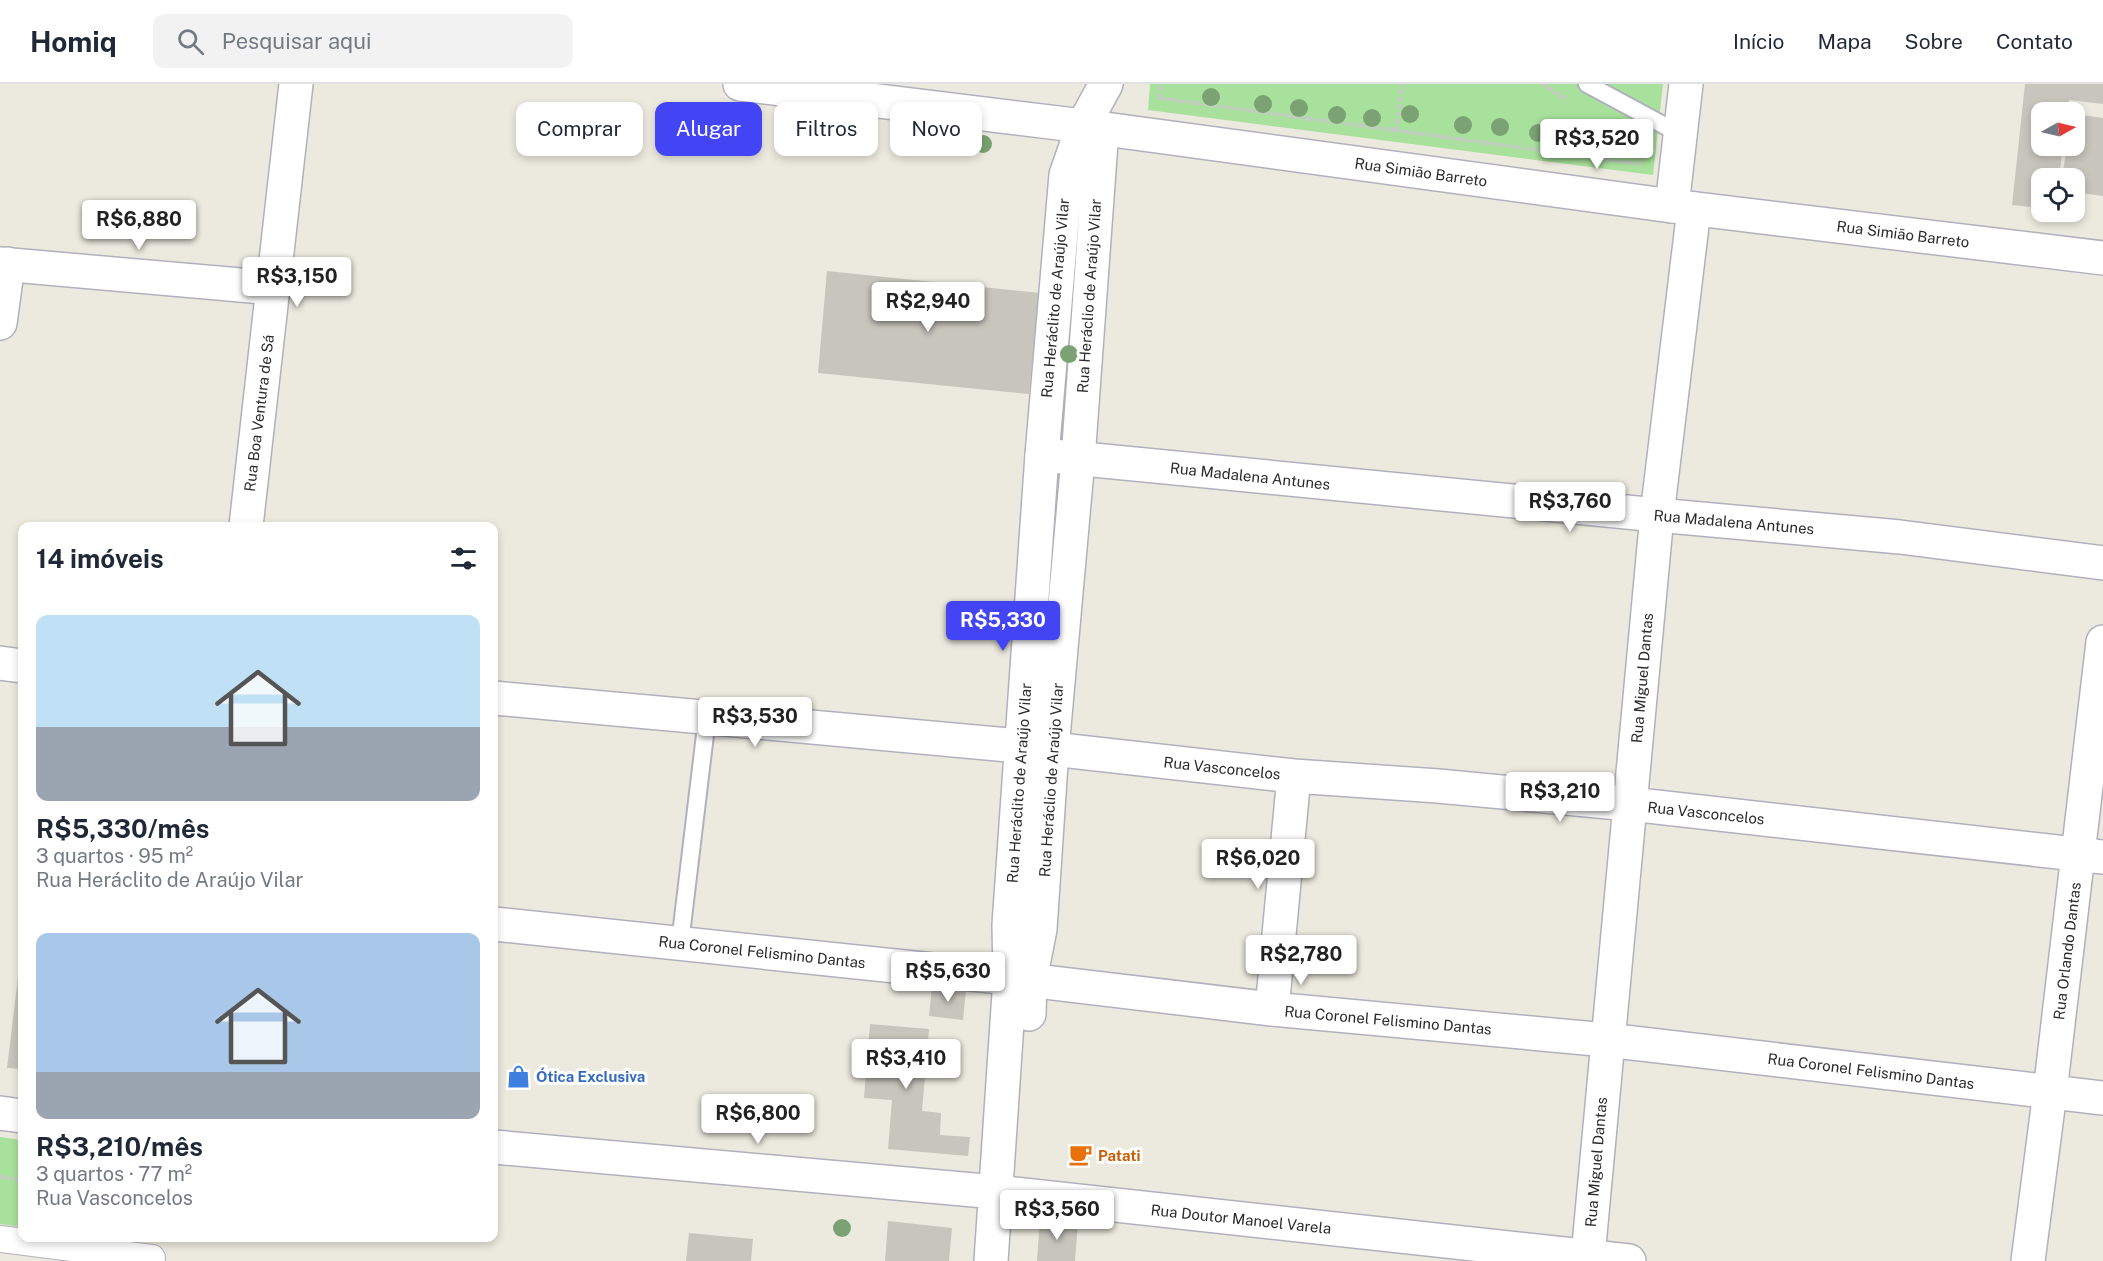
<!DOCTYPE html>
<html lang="pt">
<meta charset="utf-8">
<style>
:root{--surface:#fff;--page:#f2f2f3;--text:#1f2937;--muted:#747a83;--line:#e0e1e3;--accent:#4345f5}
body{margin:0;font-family:"Public Sans",sans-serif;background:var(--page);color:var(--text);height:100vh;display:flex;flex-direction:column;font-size:22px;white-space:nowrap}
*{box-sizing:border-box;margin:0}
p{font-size:20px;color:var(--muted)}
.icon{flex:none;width:33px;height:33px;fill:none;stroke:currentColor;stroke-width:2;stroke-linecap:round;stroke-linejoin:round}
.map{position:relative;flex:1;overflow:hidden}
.details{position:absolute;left:18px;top:438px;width:480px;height:720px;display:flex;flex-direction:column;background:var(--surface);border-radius:12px;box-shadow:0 3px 9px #0003}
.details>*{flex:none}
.banner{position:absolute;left:516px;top:18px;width:570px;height:54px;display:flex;gap:12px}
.needle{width:39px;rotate:82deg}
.fabs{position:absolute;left:2031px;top:18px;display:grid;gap:12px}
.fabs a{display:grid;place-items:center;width:54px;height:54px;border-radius:12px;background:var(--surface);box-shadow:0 3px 9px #0003;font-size:30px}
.price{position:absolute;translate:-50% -51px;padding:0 14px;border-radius:6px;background:#fff;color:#222;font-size:20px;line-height:39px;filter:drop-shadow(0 2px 3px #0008)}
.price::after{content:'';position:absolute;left:50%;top:36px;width:18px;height:14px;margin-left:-9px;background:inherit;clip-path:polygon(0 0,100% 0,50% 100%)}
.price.active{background:var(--accent);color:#fff}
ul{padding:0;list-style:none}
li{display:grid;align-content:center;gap:12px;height:318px;padding:0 18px}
li span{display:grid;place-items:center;height:186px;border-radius:12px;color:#555}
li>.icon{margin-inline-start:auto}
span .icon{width:108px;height:108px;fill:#fffc;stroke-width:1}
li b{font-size:26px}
h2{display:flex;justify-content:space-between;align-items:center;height:72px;padding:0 18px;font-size:26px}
.tag{padding:0 21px;border-radius:12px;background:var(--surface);box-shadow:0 3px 9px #0003;font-size:21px;line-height:54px}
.tag.active{background:var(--accent);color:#fff}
header{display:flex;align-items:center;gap:36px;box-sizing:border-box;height:84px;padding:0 30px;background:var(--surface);border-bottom:2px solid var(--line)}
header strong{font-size:28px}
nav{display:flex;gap:33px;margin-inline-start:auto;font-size:21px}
.search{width:420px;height:54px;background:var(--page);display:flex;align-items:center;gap:15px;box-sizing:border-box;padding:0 21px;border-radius:12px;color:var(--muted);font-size:22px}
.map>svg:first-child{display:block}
.green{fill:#a8e19c}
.building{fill:#c8c5bd}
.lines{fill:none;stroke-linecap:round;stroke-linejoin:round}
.service-casing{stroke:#b1b1be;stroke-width:20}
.pedestrian-casing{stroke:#b1b1be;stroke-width:28}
.minor-casing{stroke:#b1b1be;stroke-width:36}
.tertiary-casing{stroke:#b1b1be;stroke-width:36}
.secondary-casing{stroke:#b1b1be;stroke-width:36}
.path{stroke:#c8c8c8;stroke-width:4;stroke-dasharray:4.5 3;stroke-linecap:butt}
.service{stroke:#fff;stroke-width:16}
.pedestrian{stroke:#fff;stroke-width:26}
.minor{stroke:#fff;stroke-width:33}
.tertiary{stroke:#fff;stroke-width:33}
.secondary{stroke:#fff;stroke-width:33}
.tree{fill:#7ba273}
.labels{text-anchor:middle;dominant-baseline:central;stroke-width:6;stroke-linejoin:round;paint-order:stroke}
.street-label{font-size:15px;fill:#2b2b2b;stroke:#fff}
.shop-label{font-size:15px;font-weight:bold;fill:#366cbe;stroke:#fff;text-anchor:start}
.food-label{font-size:15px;font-weight:bold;fill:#c56008;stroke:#fff;text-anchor:start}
</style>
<header>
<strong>Homiq</strong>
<div class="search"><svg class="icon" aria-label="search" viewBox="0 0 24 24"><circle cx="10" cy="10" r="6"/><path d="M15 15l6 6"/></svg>Pesquisar aqui</div>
<nav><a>Início</a><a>Mapa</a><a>Sobre</a><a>Contato</a></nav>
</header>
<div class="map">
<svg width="2103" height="1177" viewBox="0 0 2103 1177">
<rect width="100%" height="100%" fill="#ece9de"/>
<!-- green -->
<path class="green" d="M1150,0H1663L1653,91L1148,26Z
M0,1053L22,1056V1143L0,1140Z"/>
<!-- building -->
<path class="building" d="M2025,0H2103V20L2069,16L2067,28H2042V62H2063L2059,94H2042V124L2012,121Z
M2074,30L2103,34V112L2074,108V94H2062L2067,62H2074Z
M827,187L1039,209L1029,310L818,289Z
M21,869H22V985L7,984Z
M932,903L966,906L963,936L929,932Z
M870,940L929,945L922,1027L941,1029L940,1051L970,1053L968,1072L888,1065L892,1016L864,1014Z
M1040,1135L1078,1138L1075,1177H1037Z
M888,1137L952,1144L949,1177H885Z
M689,1149L753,1155L751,1177H686Z"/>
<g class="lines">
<defs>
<path id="service" d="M1587,0L1680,50
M680,859L707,634"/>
<path id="pedestrian" d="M0,1155L152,1174"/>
<path id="minor" d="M740,0L1083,42
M1672,122L1686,0
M0,180L274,204
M0,239L8,180
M1042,371L1657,431L1900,453L2103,479
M246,442L296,0
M0,579L22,582
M494,614L1052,665L1294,692L1438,702L1630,720L2103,773
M494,840L1010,894L1272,925L1607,956L2103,1014
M1272,925L1294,692
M1588,1172L1657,431L1694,125
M2028,1177L2050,1008L2103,558"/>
<path id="tertiary" d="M1083,42L1106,0"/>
<path id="secondary" d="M1029,930L1030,896L1040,845L1052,665L1078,375L1102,45
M0,1029L22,1032
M494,1063L996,1108L1629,1177
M991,1177L1010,894L1009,841L1042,371L1066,91L1083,42L1672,122L2103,174"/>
</defs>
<!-- service casing -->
<use href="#service" class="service-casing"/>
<!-- pedestrian casing -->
<use href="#pedestrian" class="pedestrian-casing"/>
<!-- minor casing -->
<use href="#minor" class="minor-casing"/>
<!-- tertiary casing -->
<use href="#tertiary" class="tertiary-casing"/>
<!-- secondary casing -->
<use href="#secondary" class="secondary-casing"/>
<!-- path -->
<path class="path" d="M1542,0L1568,16
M1159,14L1641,80
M1159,14L1161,0
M1396,47L1402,0
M1622,50L1642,63
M1641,77L1642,60
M0,1093L22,1096"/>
<!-- service -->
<use href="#service" class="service"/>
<!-- pedestrian -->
<use href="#pedestrian" class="pedestrian"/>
<!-- minor -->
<use href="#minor" class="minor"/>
<!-- tertiary -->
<use href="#tertiary" class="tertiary"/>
<!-- secondary -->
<use href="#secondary" class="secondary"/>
</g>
<!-- trees -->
<g class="tree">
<circle cx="1211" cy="13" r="9"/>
<circle cx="1263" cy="20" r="9"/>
<circle cx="1299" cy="24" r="9"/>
<circle cx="1410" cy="30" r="9"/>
<circle cx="1337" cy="31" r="9"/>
<circle cx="1372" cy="34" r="9"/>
<circle cx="1463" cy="41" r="9"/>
<circle cx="1500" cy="43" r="9"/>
<circle cx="1538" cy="49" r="9"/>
<circle cx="1579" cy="58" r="9"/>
<circle cx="983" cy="60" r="9"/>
<circle cx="1616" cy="64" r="9"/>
<circle cx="1069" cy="270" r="9"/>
<circle cx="842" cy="1144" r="9"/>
</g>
<!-- icons -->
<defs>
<symbol id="shop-bare" viewBox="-9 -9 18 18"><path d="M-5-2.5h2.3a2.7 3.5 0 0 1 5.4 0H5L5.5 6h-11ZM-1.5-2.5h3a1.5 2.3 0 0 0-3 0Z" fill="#3f7fe0" stroke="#fff" stroke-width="2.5" paint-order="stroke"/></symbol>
<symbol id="cafe-bare" viewBox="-9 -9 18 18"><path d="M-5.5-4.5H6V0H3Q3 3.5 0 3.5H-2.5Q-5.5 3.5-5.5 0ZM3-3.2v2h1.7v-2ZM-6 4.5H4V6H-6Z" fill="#e8710a" stroke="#fff" stroke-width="2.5" paint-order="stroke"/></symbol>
</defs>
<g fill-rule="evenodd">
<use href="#shop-bare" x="502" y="976" width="33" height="33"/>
<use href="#cafe-bare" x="1064" y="1054" width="33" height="33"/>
</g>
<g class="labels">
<!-- street labels -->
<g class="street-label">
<text transform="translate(1421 88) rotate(8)">Rua Simião Barreto</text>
<text transform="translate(1903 150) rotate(7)">Rua Simião Barreto</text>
<text transform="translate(1089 212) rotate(-86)">Rua Heráclio de Araújo Vilar</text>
<text transform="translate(1055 214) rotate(-85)">Rua Heráclito de Araújo Vilar</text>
<text transform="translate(259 329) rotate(-83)">Rua Boa Ventura de Sá</text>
<text transform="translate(1250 392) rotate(6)">Rua Madalena Antunes</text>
<text transform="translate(1734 438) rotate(5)">Rua Madalena Antunes</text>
<text transform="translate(1642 594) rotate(-85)">Rua Miguel Dantas</text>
<text transform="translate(1222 684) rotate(6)">Rua Vasconcelos</text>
<text transform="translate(1051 696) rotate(-86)">Rua Heráclio de Araújo Vilar</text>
<text transform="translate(1019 699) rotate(-86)">Rua Heráclito de Araújo Vilar</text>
<text transform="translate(1706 729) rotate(6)">Rua Vasconcelos</text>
<text transform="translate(2067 867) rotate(-83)">Rua Orlando Dantas</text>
<text transform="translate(762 868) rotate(6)">Rua Coronel Felismino Dantas</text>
<text transform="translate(1388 936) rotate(5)">Rua Coronel Felismino Dantas</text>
<text transform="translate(1871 987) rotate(7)">Rua Coronel Felismino Dantas</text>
<text transform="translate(1596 1078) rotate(-85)">Rua Miguel Dantas</text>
<text transform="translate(1241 1135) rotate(6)">Rua Doutor Manoel Varela</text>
</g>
<!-- shop labels -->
<g class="shop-label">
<text x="536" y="992">Ótica Exclusiva</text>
</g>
<!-- food labels -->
<g class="food-label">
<text x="1098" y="1071">Patati</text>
</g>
</g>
</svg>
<div class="fabs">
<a><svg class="needle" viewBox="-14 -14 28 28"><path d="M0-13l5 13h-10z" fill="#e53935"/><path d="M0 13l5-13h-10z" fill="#747a83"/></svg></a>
<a><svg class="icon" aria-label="locate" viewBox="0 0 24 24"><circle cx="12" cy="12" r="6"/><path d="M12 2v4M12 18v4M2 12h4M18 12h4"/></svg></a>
</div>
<b class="price" style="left:1597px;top:86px">R$3,520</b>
<b class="price" style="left:139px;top:167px">R$6,880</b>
<b class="price" style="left:297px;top:224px">R$3,150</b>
<b class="price" style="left:928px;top:249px">R$2,940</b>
<b class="price" style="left:1570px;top:449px">R$3,760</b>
<b class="price active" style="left:1003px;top:568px">R$5,330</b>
<b class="price" style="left:755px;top:664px">R$3,530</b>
<b class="price" style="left:1560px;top:739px">R$3,210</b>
<b class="price" style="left:1258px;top:806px">R$6,020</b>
<b class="price" style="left:1301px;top:902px">R$2,780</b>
<b class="price" style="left:948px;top:919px">R$5,630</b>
<b class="price" style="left:906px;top:1006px">R$3,410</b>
<b class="price" style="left:758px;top:1061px">R$6,800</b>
<b class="price" style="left:1057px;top:1157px">R$3,560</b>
<div class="banner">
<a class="tag">Comprar</a>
<a class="tag active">Alugar</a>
<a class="tag">Filtros</a>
<a class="tag">Novo</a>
</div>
<section class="details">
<h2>14 imóveis<svg class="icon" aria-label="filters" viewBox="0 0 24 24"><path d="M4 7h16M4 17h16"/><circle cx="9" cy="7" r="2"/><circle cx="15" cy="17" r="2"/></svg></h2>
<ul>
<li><span style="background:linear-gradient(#bfe0f5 60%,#9aa5b1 0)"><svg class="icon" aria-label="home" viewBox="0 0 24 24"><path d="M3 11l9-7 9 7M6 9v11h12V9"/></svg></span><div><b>R$5,330/mês</b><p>3 quartos · 95 m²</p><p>Rua Heráclito de Araújo Vilar</p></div></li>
<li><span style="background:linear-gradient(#a9c7e8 75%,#9aa5b1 0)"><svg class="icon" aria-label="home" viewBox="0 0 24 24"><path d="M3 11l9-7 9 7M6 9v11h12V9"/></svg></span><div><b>R$3,210/mês</b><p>3 quartos · 77 m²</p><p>Rua Vasconcelos</p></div></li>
</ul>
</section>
</div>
